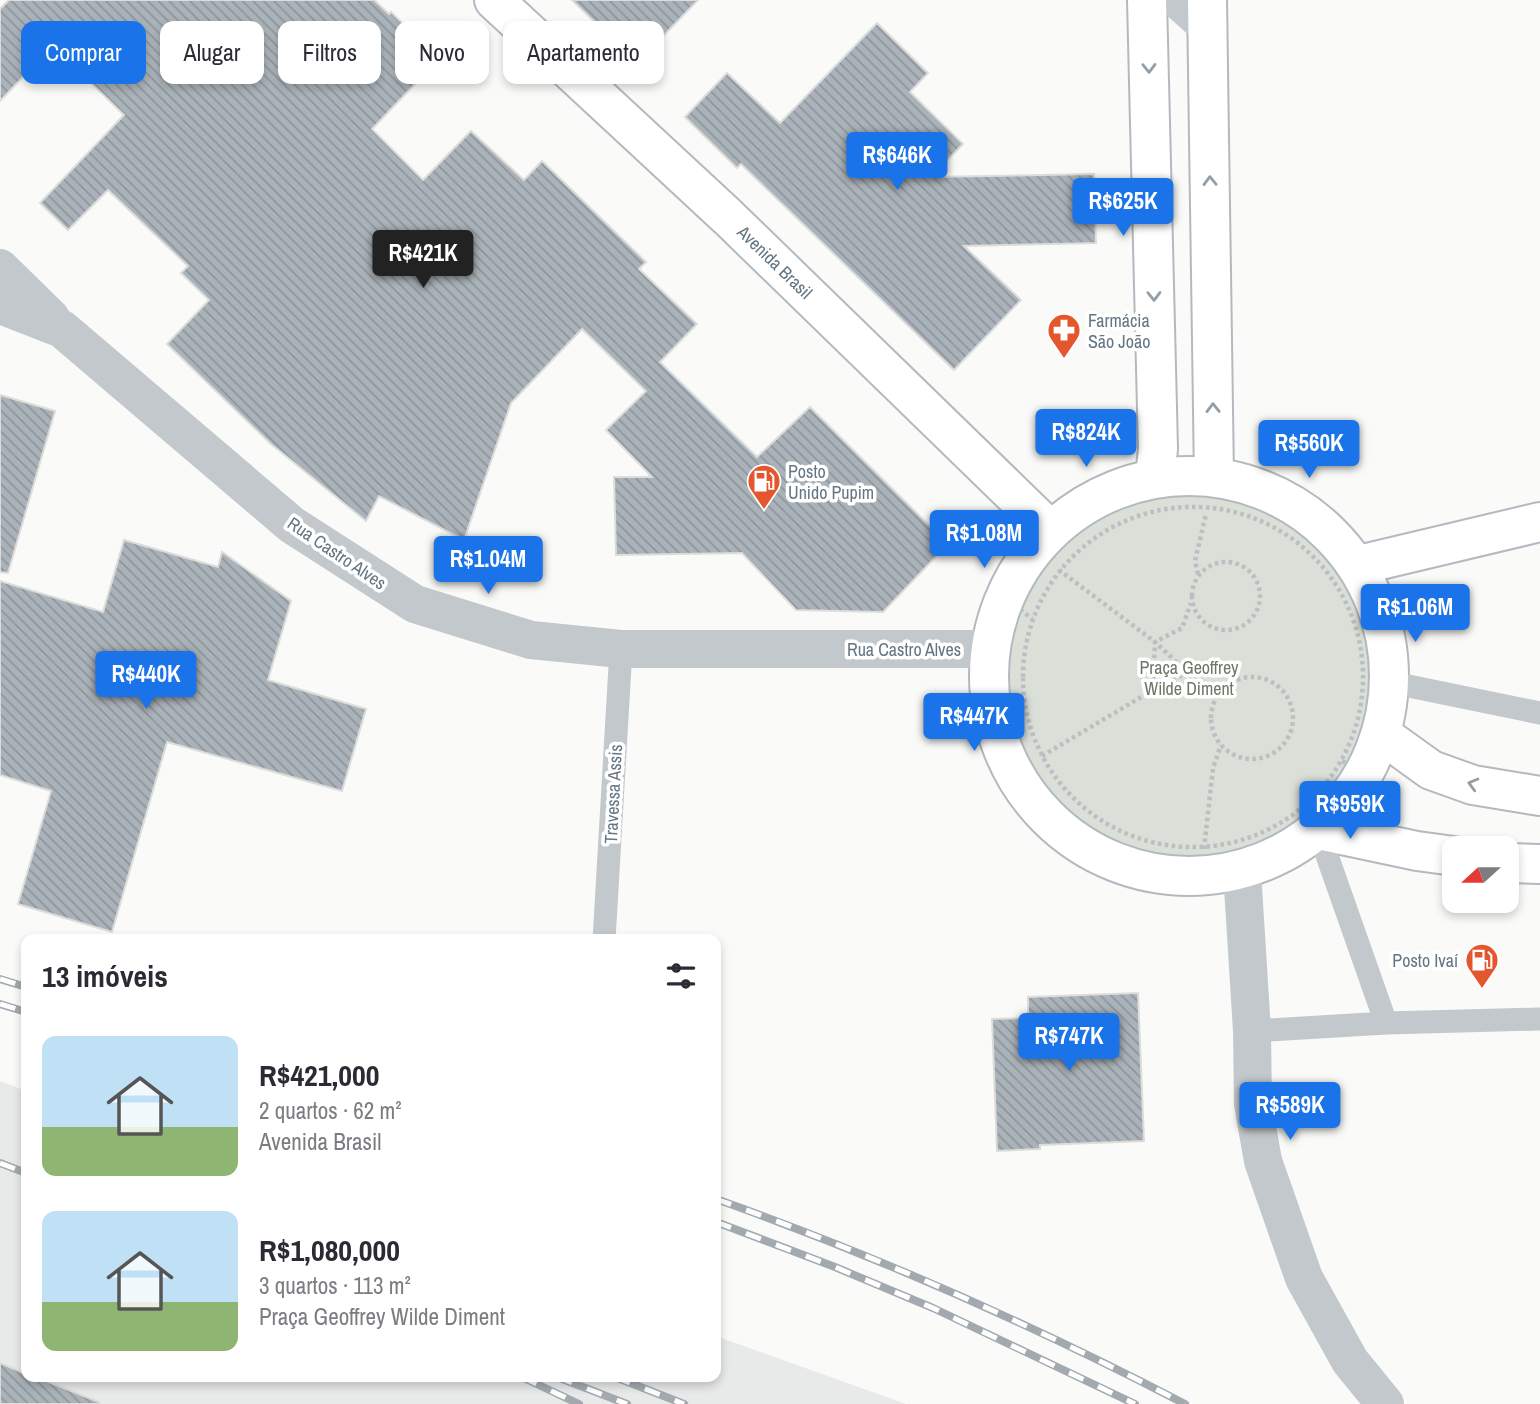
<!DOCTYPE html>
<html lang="pt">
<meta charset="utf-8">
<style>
:root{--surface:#fff;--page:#f2f2f3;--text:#2b2b33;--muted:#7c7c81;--accent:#1a73e8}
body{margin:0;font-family:"Archivo Narrow",sans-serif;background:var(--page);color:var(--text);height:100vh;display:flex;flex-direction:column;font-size:26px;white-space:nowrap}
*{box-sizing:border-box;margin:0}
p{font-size:23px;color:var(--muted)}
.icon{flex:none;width:38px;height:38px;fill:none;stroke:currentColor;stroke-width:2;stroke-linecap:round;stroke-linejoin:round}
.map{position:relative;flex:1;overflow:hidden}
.side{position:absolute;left:21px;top:934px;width:700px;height:448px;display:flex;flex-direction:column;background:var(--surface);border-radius:14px;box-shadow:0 4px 10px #0003}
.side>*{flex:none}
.top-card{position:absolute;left:21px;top:21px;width:700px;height:63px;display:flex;gap:14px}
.needle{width:46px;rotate:249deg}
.controls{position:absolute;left:1442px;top:836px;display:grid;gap:14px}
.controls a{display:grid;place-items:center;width:77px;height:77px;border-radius:14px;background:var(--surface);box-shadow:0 4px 10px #0003;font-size:35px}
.price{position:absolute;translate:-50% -60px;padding:0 16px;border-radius:7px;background:var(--accent);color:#fff;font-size:23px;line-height:46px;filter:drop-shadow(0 2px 4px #0008)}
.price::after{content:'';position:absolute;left:50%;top:42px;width:21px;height:16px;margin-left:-10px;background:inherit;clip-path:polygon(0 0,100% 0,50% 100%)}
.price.selected{background:#222;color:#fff}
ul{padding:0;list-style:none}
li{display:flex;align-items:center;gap:21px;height:175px;padding:0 21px}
li span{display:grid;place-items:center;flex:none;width:196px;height:140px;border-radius:14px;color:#555}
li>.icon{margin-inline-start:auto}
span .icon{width:84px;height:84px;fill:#fffc;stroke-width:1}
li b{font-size:30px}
h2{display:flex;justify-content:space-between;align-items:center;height:84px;padding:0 21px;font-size:30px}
.pill{padding:0 24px;border-radius:14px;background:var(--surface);box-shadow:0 4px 10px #0003;font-size:24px;line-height:63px}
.pill.selected{background:var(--accent);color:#fff}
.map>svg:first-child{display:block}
.built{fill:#e8e9e9}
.green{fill:#dadfd7}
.building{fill:url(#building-back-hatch);stroke:#dcdcda;stroke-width:2}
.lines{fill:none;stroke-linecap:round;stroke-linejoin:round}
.secondary-casing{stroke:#b3babf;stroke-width:42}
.trunk-casing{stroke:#b4b9bd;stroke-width:42}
.path{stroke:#bbbfc2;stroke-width:4.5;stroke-dasharray:3.5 3.5;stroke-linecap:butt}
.service{stroke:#c3c8cc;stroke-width:23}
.minor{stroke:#c3c8cc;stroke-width:38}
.tertiary{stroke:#c3c8cc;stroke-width:38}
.secondary{stroke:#fff;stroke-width:38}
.trunk{stroke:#fff;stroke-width:38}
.rail-casing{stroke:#a2aab0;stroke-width:8}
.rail{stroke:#fff;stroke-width:5;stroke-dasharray:16;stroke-linecap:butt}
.oneway{stroke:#939fa8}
.labels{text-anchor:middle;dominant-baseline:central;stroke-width:7;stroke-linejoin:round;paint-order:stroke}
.street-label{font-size:18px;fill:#657683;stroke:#fff}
.poi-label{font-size:18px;fill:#657683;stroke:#fff;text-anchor:start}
.park-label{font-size:18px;fill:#687a64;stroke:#fff}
</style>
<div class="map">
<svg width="1540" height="1404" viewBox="0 0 1540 1404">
<defs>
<pattern id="building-back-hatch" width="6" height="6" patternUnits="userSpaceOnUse" patternTransform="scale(1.75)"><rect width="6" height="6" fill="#aab3b9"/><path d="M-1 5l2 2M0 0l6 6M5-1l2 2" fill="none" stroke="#8e969c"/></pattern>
</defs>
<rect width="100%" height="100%" fill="#fafaf8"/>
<!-- built -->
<path class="built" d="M0,1081L26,1091V1377H716V1336L906,1404H0Z"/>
<!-- green -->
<path class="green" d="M989 676a200 200 0 1 1 400 0a200 200 0 1 1-400 0Z"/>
<!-- building -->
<path class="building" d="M9,0H374L389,14L391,12L439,59L372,129L423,180L471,131L524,180L542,161L646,262L639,269L697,324L660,362L757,457L810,407L948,544L883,612L796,610L742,553L616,555L614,477H652L606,430L646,391L582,329L511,403L464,540L379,496L366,521L271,444L167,344L209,300L181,273L188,266L108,190L68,230L40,203L124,115L53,46L0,101V9Z
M572,0H698L637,63Z
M877,23L928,73L910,92L963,144L931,177L1094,174L1096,243L964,246L1021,300L954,370L741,164L737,168L685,117L727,73L780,123Z
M0,395L55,411L8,573L0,572Z
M124,540L218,567L222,552L291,601L268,680L366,709L342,791L167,742L112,932L18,904L51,791L0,775V581L103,612Z
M1138,993L1144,1141L1040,1145V1149L997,1151L992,1019L1028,1018V997Z
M0,1363L26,1374V1377H36L99,1402V1404H0Z"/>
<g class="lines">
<defs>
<path id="secondary" d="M494,0L729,218L1050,530
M1147,0L1158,449L1155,477
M1207,0L1214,477
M989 676a200 200 0 1 1 400 0a200 200 0 1 1-400 0Z
M1359,565L1540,522"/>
<path id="trunk" d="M1381,734L1431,770L1473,785L1540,796
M1318,830L1417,851L1454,856
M1507,863L1540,864"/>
</defs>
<!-- secondary casing -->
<use href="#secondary" class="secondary-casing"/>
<!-- trunk casing -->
<use href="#trunk" class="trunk-casing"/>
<!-- path -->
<path class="path" d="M1023 677a170 170 0 1 1 340 0a170 170 0 1 1-340 0Z
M1192 596a34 34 0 1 1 68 0a34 34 0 1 1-68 0Z
M1198,574L1195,561L1206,514
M1004,596L1032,619
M1187,672L1155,642L1182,628L1191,603
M1211 718a41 41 0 1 1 82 0a41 41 0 1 1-82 0Z
M1154,690L1187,672L1214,699
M1042,756L1153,690L1155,642L1059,570
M1342,761L1364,771
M1204,849L1213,768L1221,745"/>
<!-- service -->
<path class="service" d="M1389,682L1540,713
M1318,830L1386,1023
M604,940L621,649
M1252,1031L1386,1023L1540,1019"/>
<!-- minor -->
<path class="minor" d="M1178,0L1208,27"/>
<!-- tertiary -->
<path class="tertiary" d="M0,268L51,318
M0,305L62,329L292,525L415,604L531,640L621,649H989
M1242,871L1252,1031L1253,1104L1263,1161L1304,1278L1350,1361L1385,1404"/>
<!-- secondary -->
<use href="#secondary" class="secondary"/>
<!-- trunk -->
<use href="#trunk" class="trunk"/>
<defs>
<path id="rail" d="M0,979L26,987
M0,1004L26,1012
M0,1163L26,1173
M716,1199C877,1256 1033,1325 1185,1404
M716,1222L835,1267L933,1308L1135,1404
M522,1377L579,1404
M557,1377L627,1404
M615,1377L684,1404"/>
</defs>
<!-- rail casing -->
<use href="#rail" class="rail-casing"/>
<!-- rail -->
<use href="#rail" class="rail"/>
</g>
<!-- one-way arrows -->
<defs><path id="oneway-chevron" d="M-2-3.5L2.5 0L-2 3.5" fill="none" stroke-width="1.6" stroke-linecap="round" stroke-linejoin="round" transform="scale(1.75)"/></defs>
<g class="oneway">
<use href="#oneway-chevron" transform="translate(1149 68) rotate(89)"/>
<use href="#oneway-chevron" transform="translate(1210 181) rotate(-91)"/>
<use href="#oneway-chevron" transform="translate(1154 296) rotate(89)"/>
<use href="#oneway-chevron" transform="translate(1213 408) rotate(-91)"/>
<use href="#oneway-chevron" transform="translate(1473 784) rotate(-165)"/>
</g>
<!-- icons -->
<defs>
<symbol id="pharmacy-pin" viewBox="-11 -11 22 30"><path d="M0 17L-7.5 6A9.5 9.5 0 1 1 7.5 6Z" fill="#e4572e" stroke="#fff"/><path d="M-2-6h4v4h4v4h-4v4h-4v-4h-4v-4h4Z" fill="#fff"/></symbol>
<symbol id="fuel-pin" viewBox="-11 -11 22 30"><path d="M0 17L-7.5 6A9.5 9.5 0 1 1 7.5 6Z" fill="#e4572e" stroke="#fff"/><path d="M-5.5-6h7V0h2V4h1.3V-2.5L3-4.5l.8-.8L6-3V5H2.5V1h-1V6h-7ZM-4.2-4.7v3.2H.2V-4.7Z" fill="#fff"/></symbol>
</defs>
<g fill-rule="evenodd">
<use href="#pharmacy-pin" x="1045" y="311" width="38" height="52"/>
<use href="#fuel-pin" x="745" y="462" width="38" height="52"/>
<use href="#fuel-pin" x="1463" y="941" width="38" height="52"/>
</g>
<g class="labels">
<!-- street labels -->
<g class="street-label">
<text transform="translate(775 262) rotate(44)">Avenida Brasil</text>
<text transform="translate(337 553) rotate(34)">Rua Castro Alves</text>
<text x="904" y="649">Rua Castro Alves</text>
<text transform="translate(613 794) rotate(-87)">Travessa Assis</text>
</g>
<!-- poi labels -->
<g class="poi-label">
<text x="1088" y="320">Farmácia<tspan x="1088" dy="21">São João</tspan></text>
<text x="788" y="471">Posto<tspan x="788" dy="21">Unido Pupim</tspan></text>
<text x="1458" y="960" text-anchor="end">Posto Ivaí</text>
</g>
<!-- park labels -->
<g class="park-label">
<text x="1189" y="667">Praça Geoffrey<tspan x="1189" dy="21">Wilde Diment</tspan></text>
</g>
</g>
</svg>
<div class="controls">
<a><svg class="needle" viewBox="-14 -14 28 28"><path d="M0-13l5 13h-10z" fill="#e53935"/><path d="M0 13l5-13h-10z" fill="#7c7c81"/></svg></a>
</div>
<b class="price" style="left:897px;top:192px">R$646K</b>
<b class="price" style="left:1123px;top:238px">R$625K</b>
<b class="price selected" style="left:423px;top:290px">R$421K</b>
<b class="price" style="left:1086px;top:469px">R$824K</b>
<b class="price" style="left:1309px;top:480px">R$560K</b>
<b class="price" style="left:984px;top:570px">R$1.08M</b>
<b class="price" style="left:488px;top:596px">R$1.04M</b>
<b class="price" style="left:1415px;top:644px">R$1.06M</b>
<b class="price" style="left:146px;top:711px">R$440K</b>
<b class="price" style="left:974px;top:753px">R$447K</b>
<b class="price" style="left:1350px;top:841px">R$959K</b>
<b class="price" style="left:1069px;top:1073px">R$747K</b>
<b class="price" style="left:1290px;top:1142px">R$589K</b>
<div class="top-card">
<a class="pill selected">Comprar</a>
<a class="pill">Alugar</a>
<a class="pill">Filtros</a>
<a class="pill">Novo</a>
<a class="pill">Apartamento</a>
</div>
<section class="side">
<h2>13 imóveis<svg class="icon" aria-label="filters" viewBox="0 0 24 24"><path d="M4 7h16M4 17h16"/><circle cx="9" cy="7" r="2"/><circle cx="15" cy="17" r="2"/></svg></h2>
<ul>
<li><span style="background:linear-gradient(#bfe0f5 65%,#8fb573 0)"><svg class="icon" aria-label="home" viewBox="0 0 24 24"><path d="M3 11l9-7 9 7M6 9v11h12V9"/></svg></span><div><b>R$421,000</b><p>2 quartos · 62 m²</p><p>Avenida Brasil</p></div></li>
<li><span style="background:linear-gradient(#bfe0f5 65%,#8fb573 0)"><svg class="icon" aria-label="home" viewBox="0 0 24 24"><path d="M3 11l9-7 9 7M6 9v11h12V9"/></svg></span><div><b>R$1,080,000</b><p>3 quartos · 113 m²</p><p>Praça Geoffrey Wilde Diment</p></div></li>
</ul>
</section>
</div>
